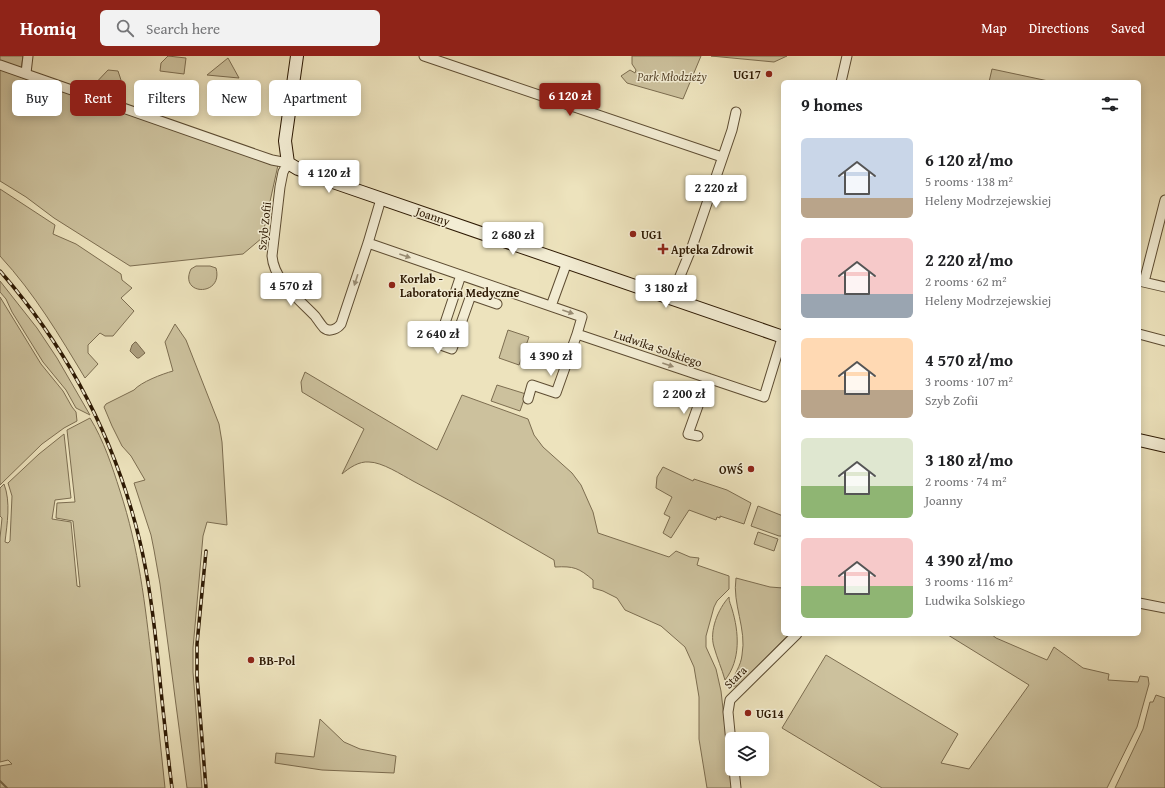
<!DOCTYPE html>
<meta charset="utf-8">
<style>
:root{--surface:#fff;--page:#f2f2f2;--text:#202124;--muted:#757577;--accent:#8f2418}
body{margin:0;font-family:"Gentium Book Plus",serif;background:var(--page);color:var(--text);height:100vh;display:flex;flex-direction:column;font-size:15px;white-space:nowrap}
*{box-sizing:border-box;margin:0}
p{font-size:13px;color:var(--muted)}
.icon{flex:none;width:22px;height:22px;fill:none;stroke:currentColor;stroke-width:2;stroke-linecap:round;stroke-linejoin:round}
.map{position:relative;flex:1;overflow:hidden}
.panel{position:absolute;left:781px;top:24px;width:360px;height:556px;display:flex;flex-direction:column;background:var(--surface);border-radius:6px;box-shadow:0 2px 10px #0003}
.panel>*{flex:none}
.banner{position:absolute;left:12px;top:24px;width:380px;height:36px;display:flex;gap:8px}
.tools{position:absolute;left:725px;top:676px;display:grid;gap:8px}
.tools a{display:grid;place-items:center;width:44px;height:44px;border-radius:6px;background:var(--surface);box-shadow:0 2px 10px #0003;font-size:20px}
.price{position:absolute;translate:-50% -34px;padding:0 9px;border-radius:4px;background:#fff;color:#222;font-size:13px;line-height:26px;filter:drop-shadow(0 1px 2px #0008)}
.price::after{content:'';position:absolute;left:50%;top:24px;width:12px;height:9px;margin-left:-6px;background:inherit;clip-path:polygon(0 0,100% 0,50% 100%)}
.price.current{background:var(--accent);color:#fff}
ul{padding:0;list-style:none}
li{display:flex;align-items:center;gap:12px;height:100px;padding:0 20px}
li span{display:grid;place-items:center;flex:none;width:112px;height:80px;border-radius:6px;color:#555}
li>.icon{margin-inline-start:auto}
span .icon{width:48px;height:48px;fill:#fffc;stroke-width:1}
li b{font-size:17px}
h2{display:flex;justify-content:space-between;align-items:center;height:48px;padding:0 20px;font-size:17px}
.pill{padding:0 14px;border-radius:6px;background:var(--surface);box-shadow:0 2px 10px #0003;font-size:14px;line-height:36px}
.pill.current{background:var(--accent);color:#fff}
header{display:flex;align-items:center;gap:24px;box-sizing:border-box;height:56px;padding:0 20px;background:var(--accent);color:#fff}
header strong{font-size:19px}
nav{display:flex;gap:22px;margin-inline-start:auto;font-size:14px}
.search{width:280px;height:36px;background:var(--page);display:flex;align-items:center;gap:10px;box-sizing:border-box;padding:0 14px;border-radius:6px;color:var(--muted);font-size:15px}
.map>svg:first-child{display:block}
.green{fill:#ccc19d;stroke:#7c6d50}
.water{fill:#ac9e7e;stroke:#79694d}
.lines{fill:none;stroke-linecap:round;stroke-linejoin:round}
.stream{stroke:#79694d;stroke-width:2}
.street-casing{stroke:#5d4c32;stroke-width:11}
.secondary-casing{stroke:#2d1903;stroke-width:14}
.street{stroke:#f3edd4;stroke-width:9}
.secondary{stroke:#f3edd4;stroke-width:12}
.rail-casing{stroke:#2d1903;stroke-width:3.5}
.rail{stroke:#f3edd4;stroke-width:2;stroke-dasharray:6;stroke-linecap:butt}
.oneway{fill:#9a8e76}
.poi-dot{fill:#8f2418;stroke:#f3edd4;stroke-width:1.5}
.labels{text-anchor:middle;dominant-baseline:central;stroke-width:3;stroke-linejoin:round;paint-order:stroke}
.poi-label{font-size:12px;font-weight:bold;fill:#2d1903;stroke:#f3edd4;text-anchor:start}
.park-label{font-size:12px;font-style:italic;fill:#5d4b31;stroke:#f3edd4}
.street-label{font-size:12px;fill:#2d1903;stroke:#f3edd4}
</style>
<header>
<strong>Homiq</strong>
<div class="search"><svg class="icon" aria-label="search" viewBox="0 0 24 24"><circle cx="10" cy="10" r="6"/><path d="M15 15l6 6"/></svg>Search here</div>
<nav><a>Map</a><a>Directions</a><a>Saved</a></nav>
</header>
<div class="map">
<svg width="1165" height="732" viewBox="0 0 1165 732">
<rect width="100%" height="100%" fill="#ede3bd"/>
<filter id="stains"><feTurbulence type="fractalNoise" baseFrequency=".005" numOctaves="4"/><feColorMatrix values="0 0 0 0 .2 0 0 0 0 .09 0 0 0 0 .02 0 0 0 .5 -.17"/></filter>
<radialGradient id="worn" r=".72"><stop offset=".6" stop-color="#630" stop-opacity="0"/><stop offset="1" stop-color="#630" stop-opacity=".3"/></radialGradient>
<!-- green -->
<path class="green" d="M0,0H23L20,21L278,109L262,182L243,198L130,210L54,162L26,141L0,125Z
M168,0L186,2L184,18L160,15L161,7Z
M632,0H701L683,43L627,27L621,20L630,14L635,17L636,14L632,8Z
M711,0H787L774,6Z
M228,2L239,22L207,19Z
M992,13L1053,26H989Z
M108,14L118,15L121,24L115,40L91,32Z
M0,133L55,169L53,178L76,188L121,218L122,224L132,232L121,242L134,255L113,280H105L100,277L88,289V297L98,308L85,322C59,279 35,238 0,200Z
M196,210H210L216,212C224,241 178,240 191,213Z
M0,225L37,272L57,302L90,359L76,352L66,334L43,306L12,256L6,243L0,236Z
M0,241L41,308L63,335L72,351L76,356L77,365L64,372L42,388L0,429Z
M175,268L186,284L219,368L222,386L227,469L207,466L203,480L193,592V616L202,732H187L160,528L154,494L151,479L134,427L145,424L131,400L122,390L112,370L104,351L106,348L134,334C141,326 162,318 173,315L165,286Z
M508,274L529,281L519,309L499,302Z
M305,316L437,394L462,339L528,363L534,379L543,391L572,417L581,429L593,456L598,477L669,501L676,495L690,501L699,502L697,509L729,520V533L717,545L714,551L706,580V591L716,613L721,635L732,732H707L699,683V641L694,611L685,591L661,570L625,554L617,542L603,535L593,532V524C579,512 574,510 555,511L554,504C507,477 461,450 413,425C402,419 382,406 369,406C359,405 349,412 342,418L364,373L302,336L301,326Z
M497,329L526,338L520,355L491,345Z
M90,362C104,385 112,410 120,435C139,493 145,548 152,608C156,649 161,691 165,732H0V710L12,708L8,704L0,706V482L2,462L0,460V432L4,428C11,446 7,468 5,486L8,487L10,485L12,440L8,427L39,398L64,378L71,442L55,444L52,463L71,466L77,530L80,531L73,465L56,462L57,447L75,446L67,374Z
M663,411L693,425L694,423L727,434L751,447L744,468L720,460V462L717,461L716,464L689,454L671,482L663,477L670,461L664,458L672,441L656,432L657,421Z
M758,450L783,460V480H779L751,470Z
M758,476L778,483L774,495L754,488Z
M736,522L770,531L783,532V578H789L742,626L737,630H733L731,628C734,618 741,610 742,599C747,573 732,548 736,522Z
M729,541C729,546 731,549 732,553C739,576 741,604 725,624C722,613 717,602 714,591C709,575 718,553 729,541Z
M949,578H991L996,582L1047,604L1054,591L1083,612L1109,618L1108,624L1138,626L1140,620L1148,621L1149,628L1137,671L1107,732H882L782,672L826,599L958,678L941,707L969,713L1029,629L948,579Z
M1156,639L1165,642V732H1115L1143,673L1150,646H1153Z
M320,663L344,686L360,693L396,700L394,717L322,714L275,707L276,697L314,701Z"/>
<!-- water -->
<path class="water" d="M135,286H136L145,297L139,302H137L130,295L132,289Z"/>
<g class="lines">
<!-- stream -->
<path class="stream" d="M0,725L7,732"/>
<defs>
<path id="street" d="M424,0L722,101
M0,9L272,104L288,107L283,116L280,131L272,200C274,225 299,243 315,260C318,264 321,269 324,272C330,277 338,272 341,268L368,187L381,143
M26,17L28,0
M841,26L847,0
M368,187L582,261L577,278L764,341L783,279
M461,219L438,288L452,293L471,239L497,248
M1139,225L1165,231
M1144,226L1165,144
M671,242L692,191L732,74L736,56
M551,250L567,206
M1139,278L1165,285
M528,343L532,329L556,337L577,278
M698,380L688,378L708,322
M1139,547L1165,552
M732,697L728,656L730,644L797,578
M734,713L736,732"/>
<path id="secondary" d="M297,0L285,85L288,107L298,113L330,125L783,281
M1139,384L1165,390"/>
</defs>
<!-- street casing -->
<use href="#street" class="street-casing"/>
<!-- secondary casing -->
<use href="#secondary" class="secondary-casing"/>
<!-- street -->
<use href="#street" class="street"/>
<!-- secondary -->
<use href="#secondary" class="secondary"/>
<defs>
<path id="rail" d="M0,215C68,293 116,385 140,486C150,528 155,572 159,615C163,654 167,693 172,732
M206,495L197,588V621L206,732"/>
</defs>
<!-- rail casing -->
<use href="#rail" class="rail-casing"/>
<!-- rail -->
<use href="#rail" class="rail"/>
</g>
<!-- one-way arrows -->
<defs><path id="oneway-solid" d="M-6-.8H1V-3.2L6.5 0L1 3.2V.8H-6Z"/></defs>
<g class="oneway">
<use href="#oneway-solid" transform="translate(405 200) rotate(19)"/>
<use href="#oneway-solid" transform="translate(356 224) rotate(108)"/>
<use href="#oneway-solid" transform="translate(568 256) rotate(19)"/>
<use href="#oneway-solid" transform="translate(668 309) rotate(19)"/>
</g>
<!-- markers -->
<g class="poi-dot">
<circle cx="769" cy="18" r="4"/>
<circle cx="633" cy="178" r="4"/>
<path d="M661 187h4v4h4v4h-4v4h-4v-4h-4v-4h4z"/>
<circle cx="392" cy="229" r="4"/>
<circle cx="751" cy="413" r="4"/>
<circle cx="251" cy="604" r="4"/>
<circle cx="748" cy="657" r="4"/>
</g>
<g class="labels">
<!-- poi labels -->
<g class="poi-label">
<text x="761" y="18" text-anchor="end">UG17</text>
<text x="641" y="178">UG1</text>
<text x="671" y="193">Apteka Zdrowit</text>
<text x="400" y="222">Korlab -<tspan x="400" dy="14">Laboratoria Medyczne</tspan></text>
<text x="743" y="413" text-anchor="end">OWŚ</text>
<text x="259" y="604">BB-Pol</text>
<text x="756" y="657">UG14</text>
</g>
<!-- park labels -->
<g class="park-label">
<text x="672" y="20">Park Młodzieży</text>
</g>
<!-- street labels -->
<g class="street-label">
<text transform="translate(433 160) rotate(19)">Joanny</text>
<text transform="translate(264 170) rotate(-84)">Szyb Zofii</text>
<text transform="translate(658 292) rotate(19)">Ludwika Solskiego</text>
<text transform="translate(735 621) rotate(-45)">Stara</text>
</g>
</g>
<rect width="100%" height="100%" filter="url(#stains)"/>
<rect width="100%" height="100%" fill="url(#worn)"/>
</svg>
<div class="tools">
<a><svg class="icon" aria-label="layers" viewBox="0 0 24 24"><path d="M12 4l9 5-9 5-9-5zM3 14l9 5 9-5"/></svg></a>
</div>
<b class="price current" style="left:570px;top:61px">6 120 zł</b>
<b class="price" style="left:329px;top:138px">4 120 zł</b>
<b class="price" style="left:716px;top:153px">2 220 zł</b>
<b class="price" style="left:513px;top:200px">2 680 zł</b>
<b class="price" style="left:291px;top:251px">4 570 zł</b>
<b class="price" style="left:666px;top:253px">3 180 zł</b>
<b class="price" style="left:438px;top:299px">2 640 zł</b>
<b class="price" style="left:551px;top:321px">4 390 zł</b>
<b class="price" style="left:684px;top:359px">2 200 zł</b>
<div class="banner">
<a class="pill">Buy</a>
<a class="pill current">Rent</a>
<a class="pill">Filters</a>
<a class="pill">New</a>
<a class="pill">Apartment</a>
</div>
<section class="panel">
<h2>9 homes<svg class="icon" aria-label="filters" viewBox="0 0 24 24"><path d="M4 7h16M4 17h16"/><circle cx="9" cy="7" r="2"/><circle cx="15" cy="17" r="2"/></svg></h2>
<ul>
<li><span style="background:linear-gradient(#c9d6e8 75%,#b9a48a 0)"><svg class="icon" aria-label="home" viewBox="0 0 24 24"><path d="M3 11l9-7 9 7M6 9v11h12V9"/></svg></span><div><b>6 120 zł/mo</b><p>5 rooms · 138 m²</p><p>Heleny Modrzejewskiej</p></div></li>
<li><span style="background:linear-gradient(#f6c9c9 70%,#9aa5b1 0)"><svg class="icon" aria-label="home" viewBox="0 0 24 24"><path d="M3 11l9-7 9 7M6 9v11h12V9"/></svg></span><div><b>2 220 zł/mo</b><p>2 rooms · 62 m²</p><p>Heleny Modrzejewskiej</p></div></li>
<li><span style="background:linear-gradient(#ffd9b3 65%,#b9a48a 0)"><svg class="icon" aria-label="home" viewBox="0 0 24 24"><path d="M3 11l9-7 9 7M6 9v11h12V9"/></svg></span><div><b>4 570 zł/mo</b><p>3 rooms · 107 m²</p><p>Szyb Zofii</p></div></li>
<li><span style="background:linear-gradient(#dfe7d0 60%,#8fb573 0)"><svg class="icon" aria-label="home" viewBox="0 0 24 24"><path d="M3 11l9-7 9 7M6 9v11h12V9"/></svg></span><div><b>3 180 zł/mo</b><p>2 rooms · 74 m²</p><p>Joanny</p></div></li>
<li><span style="background:linear-gradient(#f6c9c9 60%,#8fb573 0)"><svg class="icon" aria-label="home" viewBox="0 0 24 24"><path d="M3 11l9-7 9 7M6 9v11h12V9"/></svg></span><div><b>4 390 zł/mo</b><p>3 rooms · 116 m²</p><p>Ludwika Solskiego</p></div></li>
</ul>
</section>
</div>
